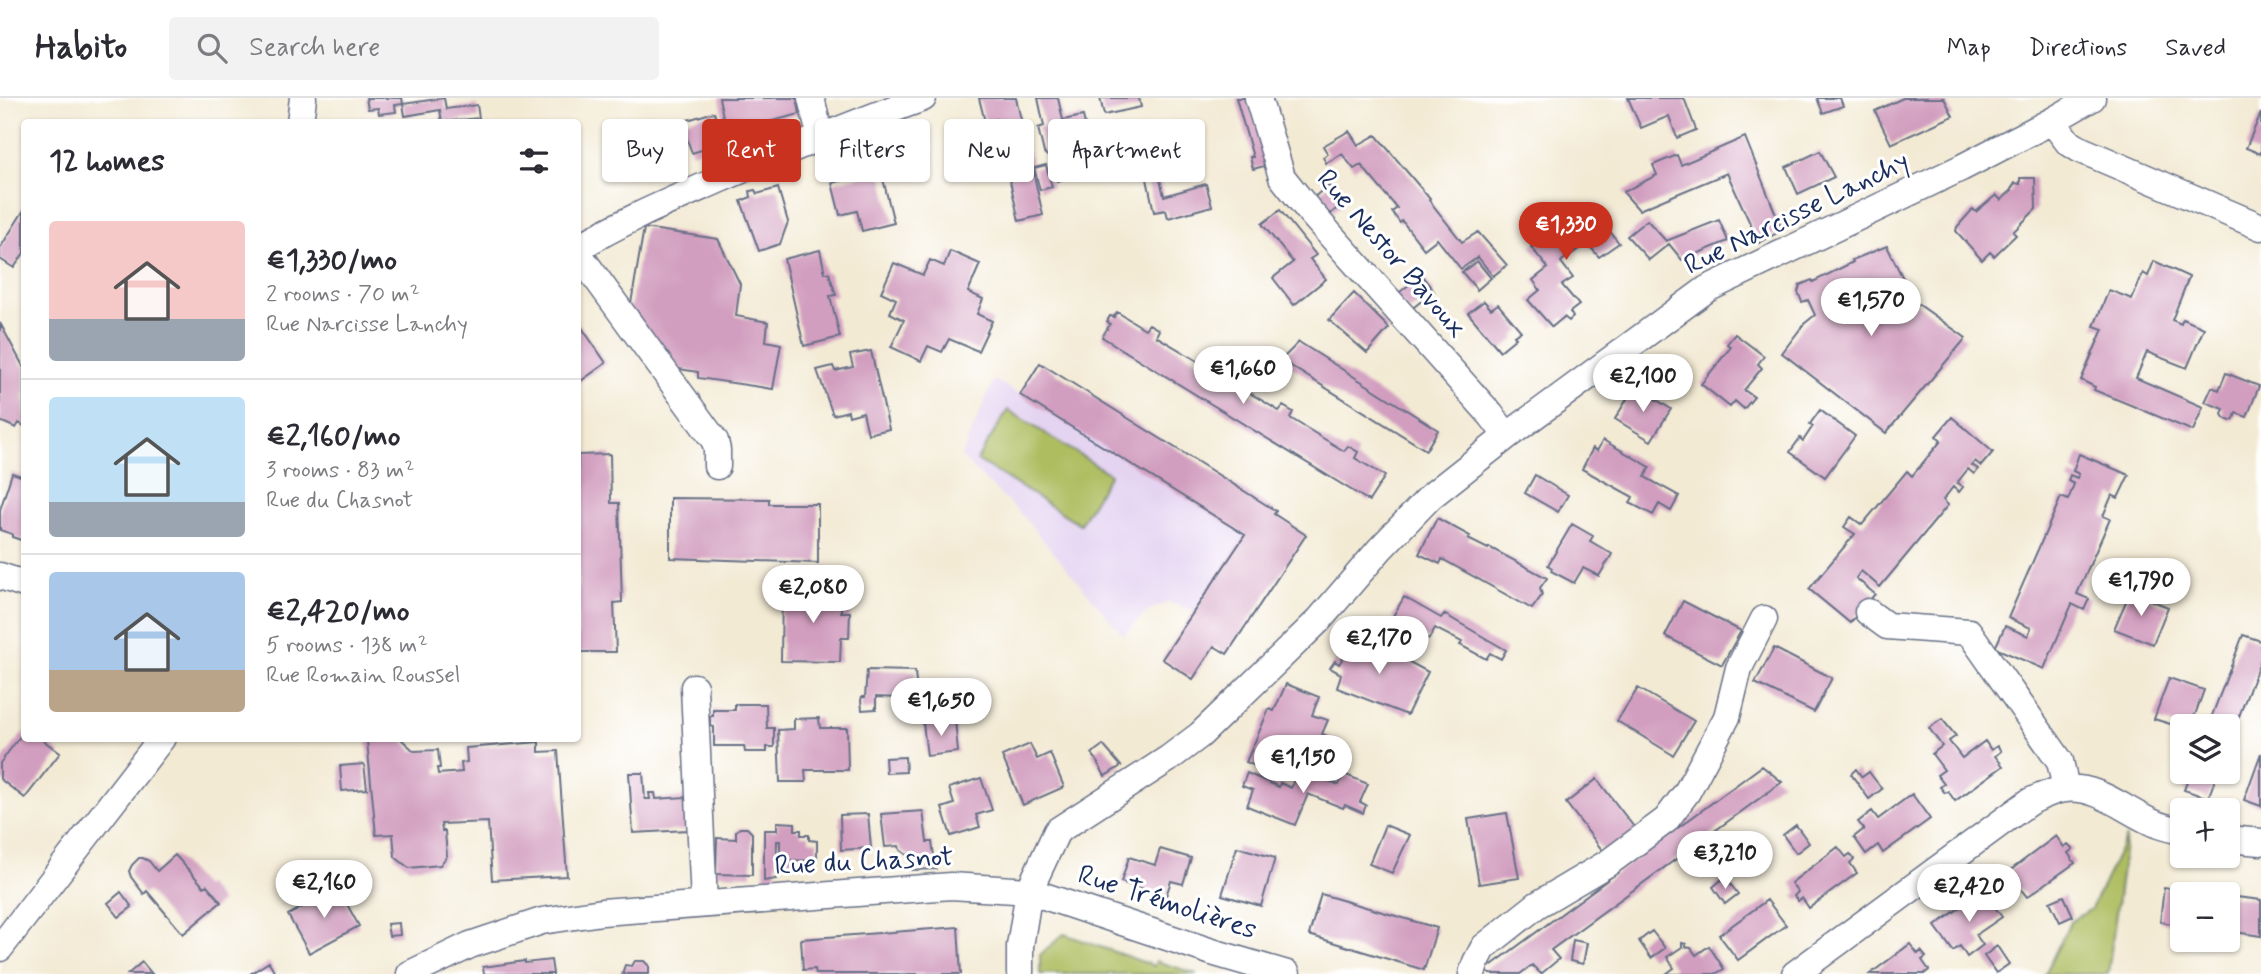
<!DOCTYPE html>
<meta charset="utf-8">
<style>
:root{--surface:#fff;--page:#f2f2f3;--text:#2b2b33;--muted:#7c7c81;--line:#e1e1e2;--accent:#c8321e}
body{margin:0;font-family:Mynerve,sans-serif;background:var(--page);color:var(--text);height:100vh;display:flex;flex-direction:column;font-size:26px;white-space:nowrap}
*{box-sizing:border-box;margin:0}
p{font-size:23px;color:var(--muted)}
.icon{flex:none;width:38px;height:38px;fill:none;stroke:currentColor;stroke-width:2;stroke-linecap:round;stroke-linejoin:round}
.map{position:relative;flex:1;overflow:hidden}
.details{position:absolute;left:21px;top:21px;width:560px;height:623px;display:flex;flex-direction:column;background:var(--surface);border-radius:7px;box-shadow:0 2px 5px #0004}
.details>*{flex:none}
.banner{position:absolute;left:602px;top:21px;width:665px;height:63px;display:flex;gap:14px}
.fabs{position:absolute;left:2170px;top:616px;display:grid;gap:14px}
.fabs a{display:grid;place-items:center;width:70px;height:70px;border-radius:7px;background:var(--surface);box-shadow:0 2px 5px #0004;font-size:35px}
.price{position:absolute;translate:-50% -60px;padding:0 16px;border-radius:24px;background:#fff;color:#222;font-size:23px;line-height:46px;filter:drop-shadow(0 2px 4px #0008)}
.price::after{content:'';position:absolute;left:50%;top:42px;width:21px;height:16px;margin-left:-10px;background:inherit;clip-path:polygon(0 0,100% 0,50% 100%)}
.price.on{background:var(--accent);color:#fff}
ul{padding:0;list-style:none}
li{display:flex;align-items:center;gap:21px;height:175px;padding:0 28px}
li+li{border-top:2px solid var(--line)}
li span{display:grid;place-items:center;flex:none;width:196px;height:140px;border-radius:7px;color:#555}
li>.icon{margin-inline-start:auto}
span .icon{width:84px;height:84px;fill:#fffc;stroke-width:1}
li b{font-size:30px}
h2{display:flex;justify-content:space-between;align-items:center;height:84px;padding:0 28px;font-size:30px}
.chip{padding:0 24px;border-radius:7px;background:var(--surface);box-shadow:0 2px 5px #0004;font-size:24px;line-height:63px}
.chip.on{background:var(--accent);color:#fff}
header{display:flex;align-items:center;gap:42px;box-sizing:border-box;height:98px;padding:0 35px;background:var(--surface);border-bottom:2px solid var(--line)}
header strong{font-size:33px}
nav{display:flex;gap:38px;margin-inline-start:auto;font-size:24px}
.search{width:490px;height:63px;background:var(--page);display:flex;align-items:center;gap:18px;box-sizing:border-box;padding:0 24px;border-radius:7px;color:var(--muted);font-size:26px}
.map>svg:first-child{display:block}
.built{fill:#e4d3f1}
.green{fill:#aebd60;stroke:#64765f;stroke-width:2}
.building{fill:#d29ebf}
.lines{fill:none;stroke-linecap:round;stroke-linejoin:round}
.minor-casing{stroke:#677087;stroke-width:29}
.minor{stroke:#fff;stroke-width:26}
.labels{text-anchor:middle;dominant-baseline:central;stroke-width:6;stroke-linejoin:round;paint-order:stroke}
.street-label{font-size:28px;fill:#1b2f5e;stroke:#fff}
</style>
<header>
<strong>Habito</strong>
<div class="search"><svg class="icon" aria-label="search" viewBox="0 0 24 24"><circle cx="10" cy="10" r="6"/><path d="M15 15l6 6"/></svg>Search here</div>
<nav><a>Map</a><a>Directions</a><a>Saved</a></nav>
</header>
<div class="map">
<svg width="2261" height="876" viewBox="0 0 2261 876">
<rect width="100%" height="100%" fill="#fff"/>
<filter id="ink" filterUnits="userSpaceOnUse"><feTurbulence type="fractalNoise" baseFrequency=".0143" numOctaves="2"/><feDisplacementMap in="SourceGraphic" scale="14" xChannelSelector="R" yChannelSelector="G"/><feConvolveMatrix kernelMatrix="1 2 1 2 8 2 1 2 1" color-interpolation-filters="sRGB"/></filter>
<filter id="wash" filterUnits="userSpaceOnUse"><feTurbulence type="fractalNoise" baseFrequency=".00686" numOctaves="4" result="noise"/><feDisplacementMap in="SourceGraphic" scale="28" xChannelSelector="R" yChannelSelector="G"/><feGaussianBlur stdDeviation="1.57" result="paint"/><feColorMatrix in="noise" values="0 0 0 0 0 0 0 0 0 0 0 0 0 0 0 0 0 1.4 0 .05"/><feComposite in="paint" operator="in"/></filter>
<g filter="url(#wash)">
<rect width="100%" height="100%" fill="#f3ead4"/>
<!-- built -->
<path class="built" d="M1040,265L1276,413L1274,416L1306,437L1237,541L1194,513L1169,504L1148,513L1123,537L1022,417L961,359L994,282L1020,296Z"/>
<!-- green -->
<path class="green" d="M1008,312L1110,376L1080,426L977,362Z
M2126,739L2108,876H2045L2070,824L2091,811Z
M1064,836L1154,868L1156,863L1197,876H1040V857Z"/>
<g id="blocks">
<!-- building -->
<path class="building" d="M366,0H402L403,6L395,7L396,14L379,16L378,10L368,11Z
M444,0L446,11L477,7L479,20L442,24L440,12L405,18L403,6Z
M719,0H797L800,16L748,29L747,33L727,37Z
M979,0H1016L1043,117L1019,123L996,21L985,24Z
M1038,0H1058L1063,22L1083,18L1089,44L1069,49L1076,78L1057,83L1052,62L1044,55L1038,30L1044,28Z
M1100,0H1139L1141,9L1104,17Z
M1236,0H1249L1268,67L1253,71L1250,59H1253Z
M1628,0H1684L1696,32L1677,40L1669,18L1641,30Z
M1817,0H1840L1843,8L1823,15Z
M1903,0H1944L1953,18L1891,46L1875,13Z
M714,14L725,49L716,53L714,48L692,55L681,24Z
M2261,15V56L2246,50Z
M666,28L678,64L641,76L629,40Z
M1349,33L1358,47L1376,37L1430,101L1429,102L1462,144L1478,134L1507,167L1493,178L1478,159L1461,171L1437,141L1424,151L1402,123L1400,125L1392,114L1397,110L1361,67L1354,71L1342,56L1326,65L1323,59L1328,56L1323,48Z
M1745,39L1782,132L1759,145L1727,75L1639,112L1623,94L1657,77L1653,67L1677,57L1681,67Z
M1820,53L1834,79L1798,96L1786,69Z
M1046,67L1052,89L1040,92L1034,70Z
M881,73L894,125L862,133L857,113L840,117L832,85Z
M1158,73L1164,98L1206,86L1212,108L1168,120L1166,112L1154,114L1146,76Z
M2020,80H2035L2036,111L2013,134L2016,137L1994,158L1990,154L1982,162L1956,133L1957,129L1973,111L1976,114L1996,97L2001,102L2012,92L2011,91L2015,85L2020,86Z
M1328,87L1343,105L1326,120L1311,102Z
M778,90L788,124L780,146L759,153L741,103L751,99L750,93L755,92L757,96Z
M1589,107L1619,145L1599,159L1587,145L1563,162L1561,164L1573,180L1562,187L1579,207L1570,214L1573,219L1569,223L1564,219L1552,229L1528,202L1540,192L1533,182L1548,170L1531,149Z
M24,112V155L14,170L0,161V150Z
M1280,112L1316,157L1310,161L1326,181L1294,207L1273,180L1293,164L1262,126Z
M1647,122L1666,143L1719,122L1728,143L1682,162L1669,146L1649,162L1627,138Z
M644,130L718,141L740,186L736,218L768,224L766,243L781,246L773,291L698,280V274L667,269L629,217Z
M1887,148L1914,203L1966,240L1886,335L1782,255L1804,226L1815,217L1808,202L1802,204L1798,194L1800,187L1812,182L1813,184L1853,164L1852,162Z
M820,152L825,175H829L836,197L830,198L840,239L804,248L784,161Z
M950,153L980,166L968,194L983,201L977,216L992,223L978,253L949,241L942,254L928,248L921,263L891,249L904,222L890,215L896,201L881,194L894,165L923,177L930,162L944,168Z
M1477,163L1491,180L1477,192L1462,174Z
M2154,163L2189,179L2172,222L2181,226L2183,221L2204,230L2187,270L2147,254L2136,280L2203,309L2193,333L2094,292L2095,289L2081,282L2103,231L2094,228L2109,192L2132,201L2143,175L2148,178Z
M1421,177L1434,193L1409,213L1395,198Z
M1354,195L1389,230L1367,255L1329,222Z
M1484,203L1491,211L1498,206L1521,233L1514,238L1516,240L1500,253L1468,215Z
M1117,214L1145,231L1149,226L1159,232L1156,238L1213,272L1217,268L1227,274L1224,279L1279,313L1283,308L1293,314L1290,320L1344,353L1348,348L1358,354L1355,360L1385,378L1369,403L1102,239L1110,226L1107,223L1110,218L1114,219Z
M578,224L606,265L578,285Z
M0,225L24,270V328L19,325L16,330L0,323Z
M1735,236L1764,258L1758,266L1762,270L1744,292L1754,299L1744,311L1735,303L1730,309L1701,286L1731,249L1727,246Z
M1299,244L1438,332L1426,352L1281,262Z
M871,253L889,331L868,336L863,314L849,318L848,313L833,317L817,272L833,268L835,273L853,269L850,257Z
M1040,265L1276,413L1274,416L1306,437L1227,556L1214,548L1193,581L1162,561L1245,437L1020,297Z
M2226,275L2259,288L2247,319L2236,315L2234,321L2230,323L2224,320L2222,316L2224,311L2205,304L2212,289L2219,292Z
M1635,288L1671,311L1651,343L1615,321Z
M1820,312L1855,338L1825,379L1790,354L1800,340L1803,343L1813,328L1810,326Z
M1952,319L1993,354L1981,368L1975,363L1972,367L1978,371L1974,376L1968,371L1957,385L1963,389L1959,394L1953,389L1943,402L1948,407L1880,489L1861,473L1856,480L1875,496L1850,525L1809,491L1855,436L1844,429L1851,419L1862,427L1907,373L1912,378L1941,343L1936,338Z
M1603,342L1650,369L1645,379L1679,398L1671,413L1659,406L1653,417L1630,405L1633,399L1582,371L1593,350L1597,353Z
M610,356L611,405H619L622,504L614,505L616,554H578V357Z
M2079,356L2129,377L2118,400L2112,397L2103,418L2110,421L2077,496L2089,501L2084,512L2072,506L2044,571L1995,550L2005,528L2028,538L2031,530L2008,520L2061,399L2068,402L2070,397L2074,386L2068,383L2070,377L2077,380L2079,376L2073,373Z
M12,375L24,379V443L12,439V436L0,432V412Z
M1535,377L1568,397L1558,414L1525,395Z
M670,400L769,401V406H818V465L670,460Z
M1437,420L1470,438L1468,441L1488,451L1489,449L1547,480L1540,490L1542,497L1532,511L1442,461L1440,466L1419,456Z
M1572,426L1593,438L1590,443L1612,456L1599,478L1583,470L1574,485L1551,473L1552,470L1548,467Z
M782,489L841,490V514H850L849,540H841L840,564L781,563Z
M2130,494L2168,509L2153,546L2114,531Z
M1404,499L1441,520L1444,516L1506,552L1501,561L1490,555L1486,561L1460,547L1462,544L1435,530L1429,541L1392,520Z
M1683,503L1741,533L1722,567L1665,538Z
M1359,537L1428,574L1407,617L1337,590L1341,576L1330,570L1335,563L1339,566L1351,548L1349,546Z
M2243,537L2261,543V561L2228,647V628H2208Z
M1774,550L1832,580L1814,614L1755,585Z
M867,572L915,573L918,609L901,611L900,600L876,599V611L862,612L861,602L862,599H865Z
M2169,580L2204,592L2191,628H2182V639L2175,634L2177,628L2154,621Z
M1286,586L1319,599L1312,617L1328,622L1322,636L1340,643L1325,679L1300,669L1305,655L1291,650L1280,678L1246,664L1269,611L1274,613Z
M1638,590L1694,623L1673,657L1617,623Z
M735,606H766L767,630H774V649H767V654H745L744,648H714V629L710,628V618H713V612H735Z
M819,620L820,630H847L848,672H805L806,684H780L778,632L794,631V621Z
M1942,621L1956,638L1949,643L1962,660L1985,643L1991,652L1997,648L2001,653L1995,658L2003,668L1955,703L1948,693L1945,695L1940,689L1944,686L1937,677L1944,672L1932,656L1942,648L1929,630Z
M955,622L958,654L927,658L923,625Z
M24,633V640H40L60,655L25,700L0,681V665Z
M400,640L414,653L438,652L440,670H437L438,676L462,674L461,665L467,664L466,650L539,644V654L558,653L567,778L492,782L488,724L441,726L442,733H445L447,758L440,767L409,770L395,759L393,736L376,737L367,643Z
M1030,646L1037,661L1050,655L1064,689L1023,707L1002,658Z
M1103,647L1121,668L1105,678L1092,655Z
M2261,655V708L2244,702Z
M905,659L906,674L886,675L885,660Z
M364,666L367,691L342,693L340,668Z
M1762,668L1782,684L1551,852L1559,861L1541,876L1532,867L1520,876H1490L1485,872Z
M1299,671L1339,687L1344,676L1368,686L1360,704L1366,707L1363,715L1345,707L1343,710L1308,696L1295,727L1247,708L1253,692L1242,688L1247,675L1279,689L1280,685L1291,690Z
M1856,671L1862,679L1869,674L1882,691L1869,701L1851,676Z
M2191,674H2218L2208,700L2184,692Z
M629,675H643L645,701H650L649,695H655L656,701L686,699L688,732L633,735Z
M981,680L992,712L976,717L980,729L951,738L942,710L954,706L949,690Z
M1597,681L1637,733L1606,757L1566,705Z
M1912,696L1930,721L1883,755L1878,747L1866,756L1854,739L1864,731L1858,724L1872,713L1878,721Z
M923,713L927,744H932L936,771L911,772L909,756L907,757L900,752L899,748L885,749L881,716Z
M1507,715L1519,780L1479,786L1468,721Z
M868,716L871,750L841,752L840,717Z
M777,724L795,725V732H801V737H809V742L817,743V763L780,762V743H777L776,781L764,783V732H777Z
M1385,727L1410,737L1392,775L1369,766Z
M1796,727L1809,745L1796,755L1783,737Z
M740,730H747L752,735V777L716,776L717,740L736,741V733Z
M2056,738L2064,749L2068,746L2073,751L2068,755L2075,765L2027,799L2020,790L2016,792L2012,786L2015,783L2008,774Z
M1237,749L1275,760L1261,808L1222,797Z
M1838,749L1846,759L1850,756L1854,761L1850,765L1857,775L1809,810L1802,800L1798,803L1794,798L1798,794L1791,785Z
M1160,751L1191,760L1183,786L1171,783L1166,798L1121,784L1129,759L1155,767Z
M175,757L204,789L207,787L221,804L183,836L147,793L144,796L131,779L129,773L132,767L139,760H143L149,763L157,773Z
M1725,779L1738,796L1725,806L1713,789Z
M2197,788L2210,790V796H2182V827L2160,824L2164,790L2196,794Z
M338,790L359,828L309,855L288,817Z
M1983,793L2002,819L1976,837L1983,847L1967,859L1960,848L1953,853L1935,828Z
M121,794L132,809L119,819L108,805Z
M1321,796L1437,830L1424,872L1309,837Z
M2064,798L2073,818L2060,824L2050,804Z
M2228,798L2261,802V838L2228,833Z
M1767,802L1786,827L1738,862L1719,837Z
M399,825L400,837L389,838L387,826Z
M958,829L961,876H816L815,871L803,872L801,841Z
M1652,833L1665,850L1651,860L1639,843Z
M1573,842L1587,845L1583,866L1570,863Z
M1682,845L1686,846L1685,849L1691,850L1696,857L1709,848L1724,871L1715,876H1666L1674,870L1667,859L1682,849Z
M1910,846L1918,856L1921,853L1926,859L1922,862L1929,872L1924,876H1870Z
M1997,848L2009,866L1996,875L1984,858Z
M551,862L553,876H484L483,869L525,863V865Z
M635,863H644L649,868V876H622L625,867L632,868Z
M142,864L152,876H128Z
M269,864L276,876H250Z"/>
</g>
</g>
<g filter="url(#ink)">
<use href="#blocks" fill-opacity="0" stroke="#677087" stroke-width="2"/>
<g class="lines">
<defs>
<path id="minor" d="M811,0L817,25L823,37
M1258,0L1282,79L1310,114L1491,317L1507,338
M2052,23L2068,44L2079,51L2261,129
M300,24L303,0
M578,150C622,123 670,103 718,82C786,53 853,25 923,0
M578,155L715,343L717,352V368
M0,478L24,486
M1868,514L1887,528L1969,534L2060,663L2066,691
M694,589L704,805
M2228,741L2261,744
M0,850L162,640
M410,876L470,847L542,823L602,814L951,788L1029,793L1212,854L1287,876
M1020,876V848L1029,793L1057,733L1168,661L1200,637L1319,522L1380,451L1431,398L1507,338L1707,191L1961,70L2052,23L2092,0
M1472,876L1476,864L1484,849L1537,807L1608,765L1666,722L1687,694L1727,619L1739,570L1764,521
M1795,876L2029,704C2040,699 2051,693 2065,691C2099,687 2126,714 2156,726C2164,729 2174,731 2182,734"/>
</defs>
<!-- minor casing -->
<use href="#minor" class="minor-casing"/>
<!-- minor -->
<use href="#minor" class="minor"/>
</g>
</g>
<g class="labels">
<!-- street labels -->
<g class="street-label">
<text transform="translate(1797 116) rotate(-26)">Rue Narcisse Lanchy</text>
<text transform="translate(1391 156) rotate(49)">Rue Nestor Bavoux</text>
<text transform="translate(864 764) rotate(-3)">Rue du Chasnot</text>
<text transform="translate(1167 805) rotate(18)">Rue Trémolières</text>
</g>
</g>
</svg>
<div class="fabs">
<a><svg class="icon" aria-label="layers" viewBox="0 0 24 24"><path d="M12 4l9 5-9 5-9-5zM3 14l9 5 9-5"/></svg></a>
<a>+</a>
<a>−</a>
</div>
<b class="price on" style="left:1566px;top:164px">€1,330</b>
<b class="price" style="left:1871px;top:240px">€1,570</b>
<b class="price" style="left:1243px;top:308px">€1,660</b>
<b class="price" style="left:1643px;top:316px">€2,100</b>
<b class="price" style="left:2141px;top:520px">€1,790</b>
<b class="price" style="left:813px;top:527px">€2,080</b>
<b class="price" style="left:1379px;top:578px">€2,170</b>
<b class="price" style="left:941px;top:640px">€1,650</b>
<b class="price" style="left:1303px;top:697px">€1,150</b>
<b class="price" style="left:1725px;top:793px">€3,210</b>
<b class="price" style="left:324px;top:822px">€2,160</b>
<b class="price" style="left:1969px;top:826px">€2,420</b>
<div class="banner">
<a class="chip">Buy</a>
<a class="chip on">Rent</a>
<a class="chip">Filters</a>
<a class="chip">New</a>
<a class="chip">Apartment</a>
</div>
<section class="details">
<h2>12 homes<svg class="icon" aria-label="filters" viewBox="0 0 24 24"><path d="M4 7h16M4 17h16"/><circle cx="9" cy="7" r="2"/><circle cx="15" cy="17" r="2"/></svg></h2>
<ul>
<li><span style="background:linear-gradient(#f6c9c9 70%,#9aa5b1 0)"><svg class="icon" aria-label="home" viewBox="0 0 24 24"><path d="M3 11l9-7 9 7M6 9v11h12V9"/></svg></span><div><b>€1,330/mo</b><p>2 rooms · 70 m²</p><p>Rue Narcisse Lanchy</p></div></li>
<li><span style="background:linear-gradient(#bfe0f5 75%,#9aa5b1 0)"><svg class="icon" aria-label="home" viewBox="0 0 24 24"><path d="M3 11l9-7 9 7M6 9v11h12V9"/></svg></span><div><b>€2,160/mo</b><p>3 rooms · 83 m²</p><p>Rue du Chasnot</p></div></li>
<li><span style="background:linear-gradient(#a9c7e8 70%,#b9a48a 0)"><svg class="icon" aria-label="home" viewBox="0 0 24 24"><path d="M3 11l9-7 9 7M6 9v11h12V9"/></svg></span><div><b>€2,420/mo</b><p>5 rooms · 138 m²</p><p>Rue Romain Roussel</p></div></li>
</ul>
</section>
</div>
